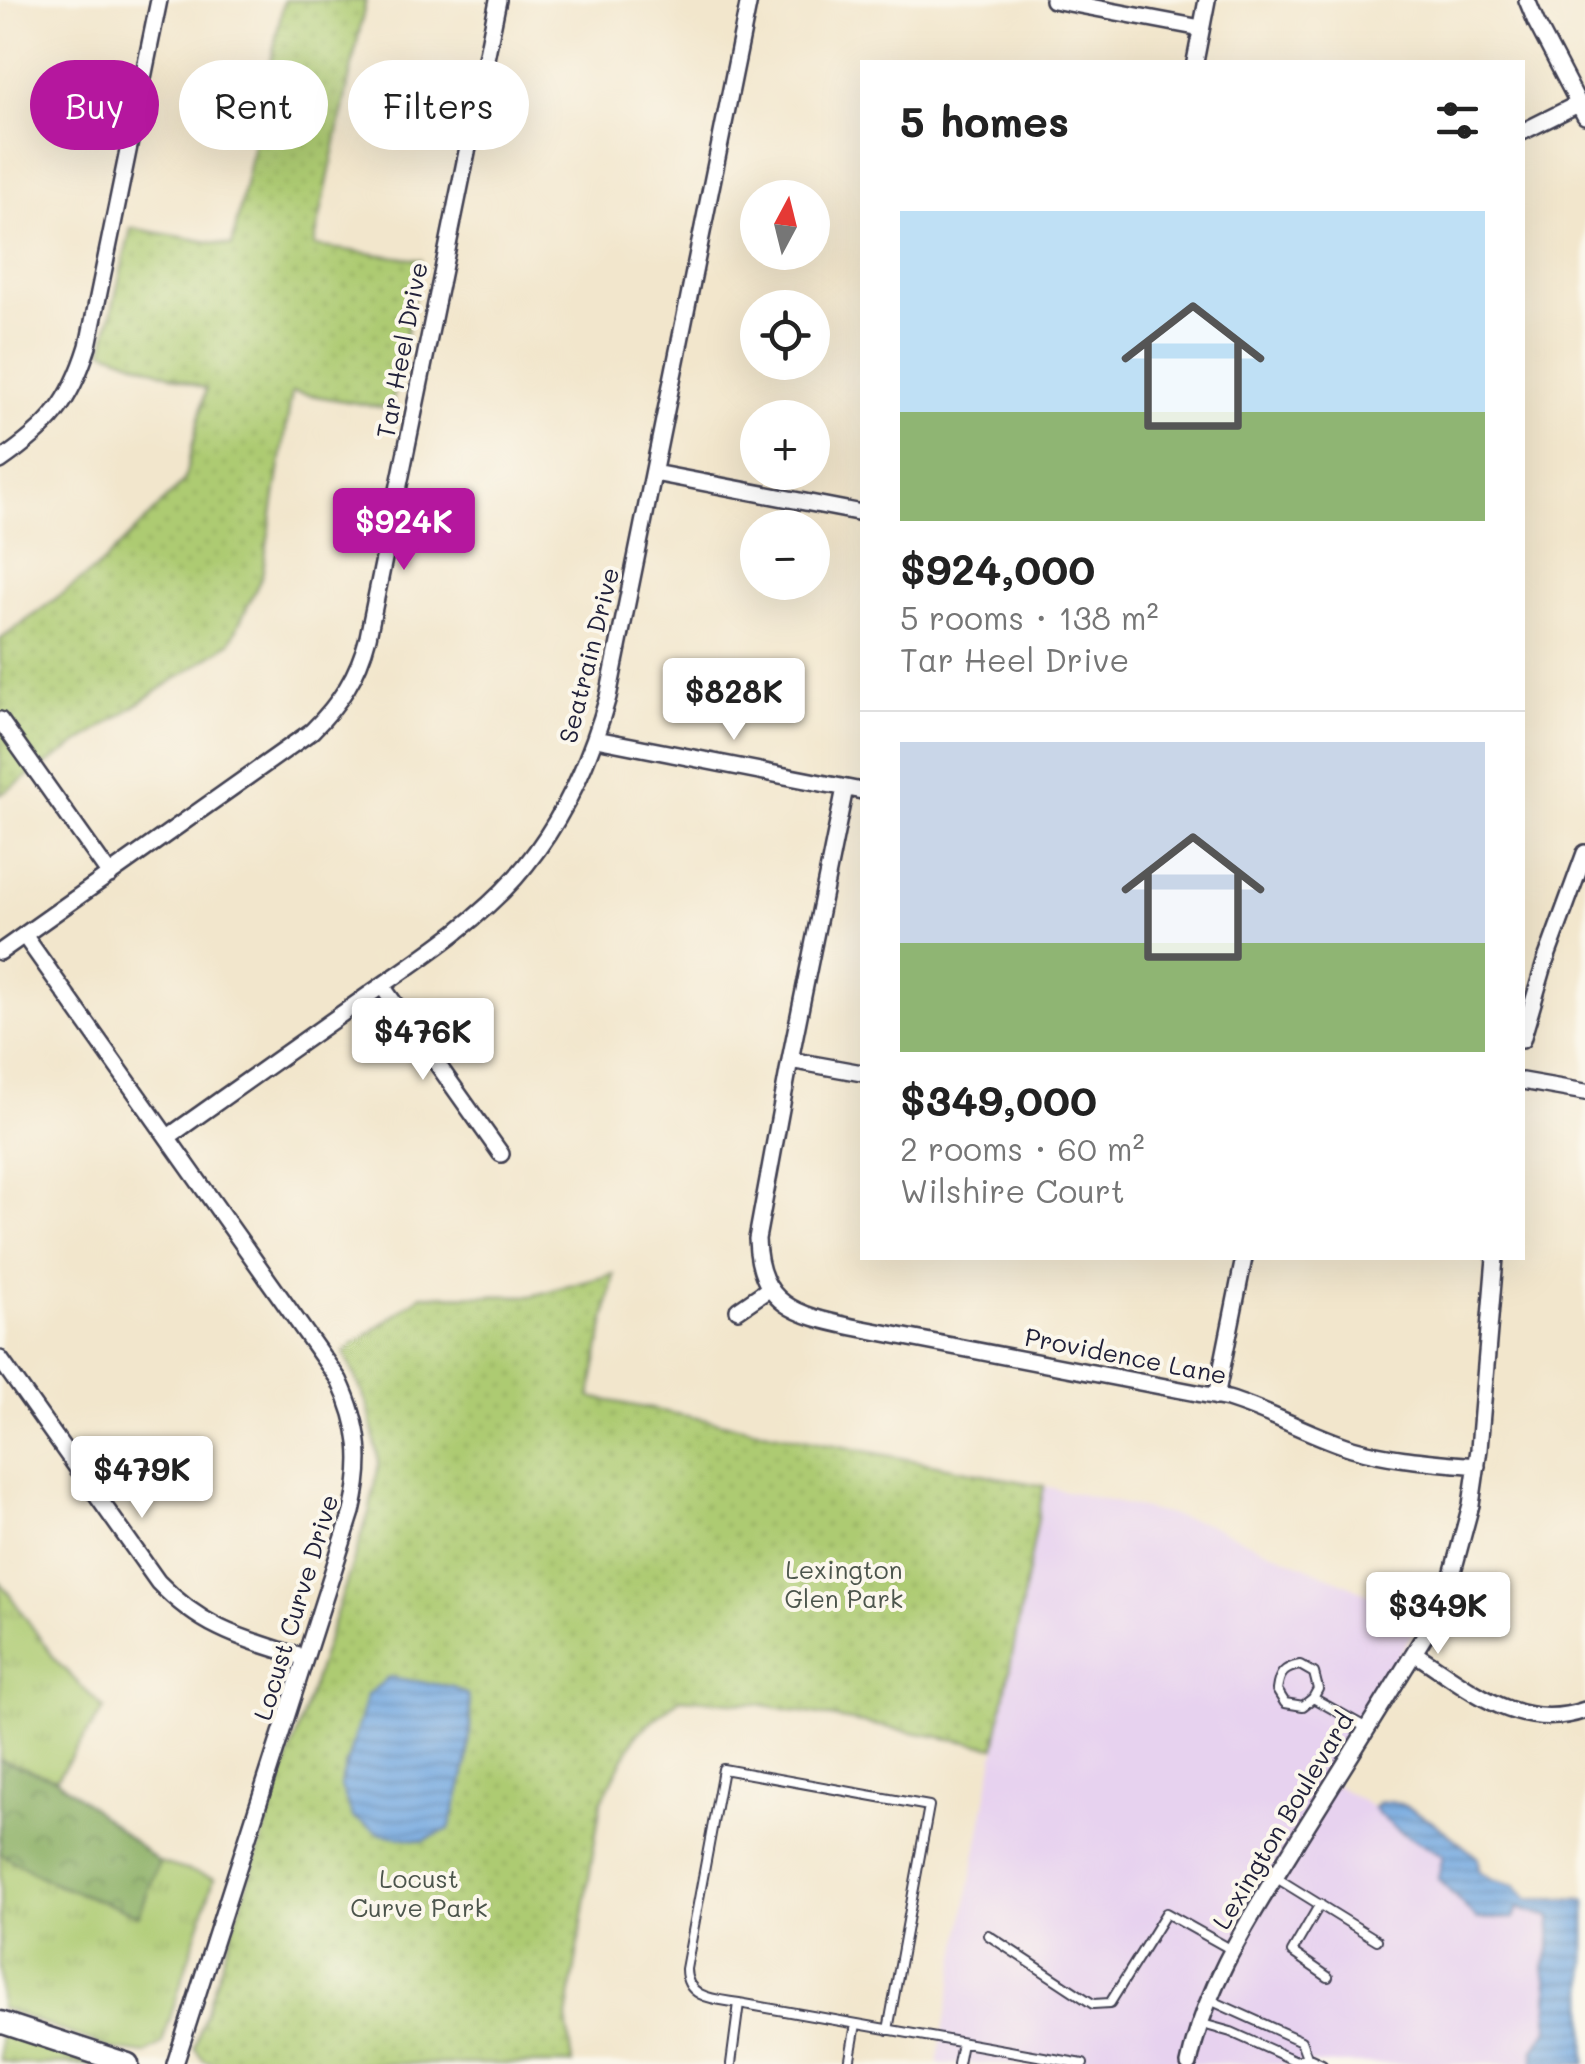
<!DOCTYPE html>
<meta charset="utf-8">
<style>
:root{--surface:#fff;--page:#f2f2f2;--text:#222;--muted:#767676;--line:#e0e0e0;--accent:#b5179e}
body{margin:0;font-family:Mali,sans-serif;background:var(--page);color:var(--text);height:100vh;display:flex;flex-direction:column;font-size:38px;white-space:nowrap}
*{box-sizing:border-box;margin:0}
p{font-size:32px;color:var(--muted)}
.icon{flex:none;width:55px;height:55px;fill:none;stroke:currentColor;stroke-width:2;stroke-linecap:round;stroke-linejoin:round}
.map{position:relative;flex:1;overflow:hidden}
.sheet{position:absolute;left:860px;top:60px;width:665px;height:1200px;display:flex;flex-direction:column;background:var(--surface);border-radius:0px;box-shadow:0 10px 40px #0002}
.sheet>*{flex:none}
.banner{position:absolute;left:30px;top:60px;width:680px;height:90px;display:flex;gap:20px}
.needle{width:65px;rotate:7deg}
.controls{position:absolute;left:740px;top:180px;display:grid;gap:20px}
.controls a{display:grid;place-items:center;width:90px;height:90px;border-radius:50%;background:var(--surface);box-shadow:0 10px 40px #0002;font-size:50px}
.price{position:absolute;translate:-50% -85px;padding:0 22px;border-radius:10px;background:#fff;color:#222;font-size:32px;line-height:65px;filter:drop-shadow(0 2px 5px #0008)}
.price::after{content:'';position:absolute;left:50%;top:60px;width:30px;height:22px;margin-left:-15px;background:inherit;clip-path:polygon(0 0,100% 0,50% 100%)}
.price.active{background:var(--accent);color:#fff}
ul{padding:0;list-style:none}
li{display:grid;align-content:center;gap:20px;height:530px;padding:0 40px}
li+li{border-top:2px solid var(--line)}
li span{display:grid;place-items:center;height:310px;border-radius:0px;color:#555}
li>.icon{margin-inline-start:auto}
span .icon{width:180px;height:180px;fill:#fffc;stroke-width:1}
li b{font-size:42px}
h2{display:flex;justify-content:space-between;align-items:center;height:120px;padding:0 40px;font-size:42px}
.chip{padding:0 35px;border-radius:45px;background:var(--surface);box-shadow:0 10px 40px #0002;font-size:35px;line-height:90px}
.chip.active{background:var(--accent);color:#fff}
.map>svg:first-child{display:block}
.built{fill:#e7d2ef}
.grass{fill:url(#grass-tufts);stroke:#687656;stroke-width:2.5}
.forest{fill:url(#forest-crowns);stroke:#566850;stroke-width:2.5}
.park{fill:url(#park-dots);stroke:#687656;stroke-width:2.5}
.water{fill:url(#water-rules);stroke:#4a658e;stroke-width:2.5}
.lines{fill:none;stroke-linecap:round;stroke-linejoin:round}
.lane-casing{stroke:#413f51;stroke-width:12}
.street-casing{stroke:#413f51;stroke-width:20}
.secondary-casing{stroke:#413f51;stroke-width:25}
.lane{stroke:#fff;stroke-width:8}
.street{stroke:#fff;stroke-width:15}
.secondary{stroke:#fff;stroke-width:20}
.labels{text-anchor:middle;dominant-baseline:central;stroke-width:8;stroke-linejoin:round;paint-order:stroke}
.street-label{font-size:25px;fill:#22223b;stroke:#fbf7ec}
.park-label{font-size:25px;fill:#4c554c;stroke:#fbf7ec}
</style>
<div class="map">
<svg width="1585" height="2064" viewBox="0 0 1585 2064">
<defs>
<pattern id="grass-tufts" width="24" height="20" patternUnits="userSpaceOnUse" patternTransform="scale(2.5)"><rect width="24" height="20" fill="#adcb72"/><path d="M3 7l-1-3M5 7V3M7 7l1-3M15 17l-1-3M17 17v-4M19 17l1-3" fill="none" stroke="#95ae64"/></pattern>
<pattern id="forest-crowns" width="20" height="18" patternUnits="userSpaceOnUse" patternTransform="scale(2.5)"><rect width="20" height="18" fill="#8aaf64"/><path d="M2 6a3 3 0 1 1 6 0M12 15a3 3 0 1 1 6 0" fill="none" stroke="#708e54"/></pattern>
<pattern id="park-dots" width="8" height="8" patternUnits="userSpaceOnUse" patternTransform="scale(2.5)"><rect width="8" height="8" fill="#adcb72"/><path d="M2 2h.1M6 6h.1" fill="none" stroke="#95ae64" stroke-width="1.8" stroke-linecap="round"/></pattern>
<pattern id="water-rules" width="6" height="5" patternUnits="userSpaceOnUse" patternTransform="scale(2.5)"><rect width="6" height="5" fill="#73a8e0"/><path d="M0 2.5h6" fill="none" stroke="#5e88b7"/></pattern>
</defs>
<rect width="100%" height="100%" fill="#fbf7ec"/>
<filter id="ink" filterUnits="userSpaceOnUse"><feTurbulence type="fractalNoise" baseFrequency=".01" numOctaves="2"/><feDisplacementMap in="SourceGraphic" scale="20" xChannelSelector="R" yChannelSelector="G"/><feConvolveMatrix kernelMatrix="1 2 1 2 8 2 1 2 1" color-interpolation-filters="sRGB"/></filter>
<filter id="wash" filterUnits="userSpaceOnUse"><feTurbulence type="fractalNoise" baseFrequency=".0048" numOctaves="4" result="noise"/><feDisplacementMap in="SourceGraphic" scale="40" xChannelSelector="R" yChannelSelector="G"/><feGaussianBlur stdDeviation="2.25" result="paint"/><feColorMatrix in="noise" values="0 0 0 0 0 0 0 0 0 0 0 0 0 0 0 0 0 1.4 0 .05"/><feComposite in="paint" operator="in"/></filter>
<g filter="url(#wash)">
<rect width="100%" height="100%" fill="#f2e6cc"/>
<!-- built -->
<path class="built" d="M1044,1486L1205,1523L1422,1617L1325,1779L1374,1808L1379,1815L1410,1838L1443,1856L1517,1908L1551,1917L1550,1946L1544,1969L1549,1979L1547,2018L1549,2029L1534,2050V2064H937Z"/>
<!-- grass -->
<path class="grass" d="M0,1581L56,1661L104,1709L56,1779L0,1760Z
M0,1853L54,1884L139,1915L159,1862L214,1878L162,2044L146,2054L115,2050L0,2008Z
M0,2032L96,2064H14L0,2060Z"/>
<!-- forest -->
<path class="forest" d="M0,1760L56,1779L159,1862L139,1915L54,1884L0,1853Z"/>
<!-- park -->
<path class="park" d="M284,0H366L314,246L421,260L391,409L292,392L262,576L230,643L0,795V640L101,565L184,481L206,389L103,350L131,228L232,246Z
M614,1274L590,1397L1044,1486L995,1747L758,1704L680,1698L636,1735L601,1802L567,2018L573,2064H216L204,2060L194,2048L369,1513L379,1463L368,1406L344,1352L422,1295L531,1296Z"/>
<!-- water -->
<path class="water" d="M389,1677L453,1687L468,1695C476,1739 462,1787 449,1829L423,1841L381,1834L353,1818L340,1785L367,1695Z
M1391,1801C1421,1809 1454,1838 1478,1858L1479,1872L1492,1880L1515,1886L1527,1899L1585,1900V2064H1534V2050L1549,2029C1545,2008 1553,1988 1544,1969L1550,1946L1551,1917L1518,1908L1514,1918L1477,1919L1438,1879L1443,1855C1420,1843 1391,1830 1374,1808L1378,1803Z"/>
</g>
<g filter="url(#ink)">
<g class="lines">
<defs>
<path id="lane" d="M1313,1698L1318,1689L1314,1673L1300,1665C1283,1668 1279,1674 1277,1690L1285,1703L1303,1706L1313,1698L1367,1728
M1275,1877L1377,1940
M1320,1904L1292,1952L1328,1977
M988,1935L1093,2004L1110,2003L1166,1913L1232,1950
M1199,2023L1231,2032L1296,2061L1307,2057L1301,2041L1208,1999
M888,2030L929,1806L723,1769L686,1969C686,1999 716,1999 739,2003L1083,2064
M731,2064L739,2003
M849,2064L856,2024
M958,2064L962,2043
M1303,2064L1307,2057L1322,2064"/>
<path id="street" d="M1053,0L1201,28
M1527,0L1536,22L1585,116
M1195,62L1207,0
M1522,132L1578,104
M0,461C49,427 70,404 88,346L159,0
M654,473L862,513
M0,720L110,875
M596,739L862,791
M845,788L790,1060L757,1239C759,1306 797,1315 853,1327L1228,1399C1271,1412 1310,1435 1352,1448C1393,1460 1435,1462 1477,1466
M24,935L339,1380C361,1427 364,1462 352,1512L175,2064
M0,952L312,731C340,703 358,676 368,637L498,0
M382,986L501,1154
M1522,1040L1545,962L1585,853
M790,1060L862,1073
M1522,1081L1585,1092
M168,1137C234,1090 300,1043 367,996C418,960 473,925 515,878C561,826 589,764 608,697L749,0
M738,1310L770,1288
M0,1359L158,1582C204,1630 245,1639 305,1658
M1216,1397L1244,1258
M1414,1653C1468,1687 1518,1734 1585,1710
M1189,2064C1206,1983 1252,1915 1294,1846C1340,1772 1386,1699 1431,1625L1452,1575L1471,1505L1479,1449L1495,1258"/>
<path id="secondary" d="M0,2022L128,2064"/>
</defs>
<!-- lane casing -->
<use href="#lane" class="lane-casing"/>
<!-- street casing -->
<use href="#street" class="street-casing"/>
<!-- secondary casing -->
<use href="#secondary" class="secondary-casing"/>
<!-- lane -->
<use href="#lane" class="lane"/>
<!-- street -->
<use href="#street" class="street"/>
<!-- secondary -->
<use href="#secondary" class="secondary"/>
</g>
</g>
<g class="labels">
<!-- street labels -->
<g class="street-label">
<text transform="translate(401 350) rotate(-79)">Tar Heel Drive</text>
<text transform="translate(588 655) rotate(-76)">Seatrain Drive</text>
<text transform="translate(1126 1355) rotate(11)">Providence Lane</text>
<text transform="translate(295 1607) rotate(-73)">Locust Curve Drive</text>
<text transform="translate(1282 1820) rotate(-59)">Lexington Boulevard</text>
</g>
<!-- park labels -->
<g class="park-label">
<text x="844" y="1569">Lexington<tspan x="844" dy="29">Glen Park</tspan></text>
<text x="419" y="1878">Locust<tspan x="419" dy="29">Curve Park</tspan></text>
</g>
</g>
</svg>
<div class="controls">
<a><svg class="needle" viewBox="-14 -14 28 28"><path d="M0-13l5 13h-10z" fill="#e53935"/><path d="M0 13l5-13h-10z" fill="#767676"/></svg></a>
<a><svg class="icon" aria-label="locate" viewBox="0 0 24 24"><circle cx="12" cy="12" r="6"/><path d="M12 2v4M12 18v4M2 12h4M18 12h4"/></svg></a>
<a>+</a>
<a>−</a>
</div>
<b class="price active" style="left:404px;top:573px">$924K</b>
<b class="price" style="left:734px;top:743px">$828K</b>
<b class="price" style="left:423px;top:1083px">$476K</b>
<b class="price" style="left:142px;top:1521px">$479K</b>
<b class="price" style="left:1438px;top:1657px">$349K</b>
<div class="banner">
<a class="chip active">Buy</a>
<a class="chip">Rent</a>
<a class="chip">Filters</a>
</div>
<section class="sheet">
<h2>5 homes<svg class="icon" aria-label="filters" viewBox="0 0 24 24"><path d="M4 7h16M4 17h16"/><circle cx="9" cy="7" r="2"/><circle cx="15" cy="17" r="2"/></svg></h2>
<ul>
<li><span style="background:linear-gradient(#bfe0f5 65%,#8fb573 0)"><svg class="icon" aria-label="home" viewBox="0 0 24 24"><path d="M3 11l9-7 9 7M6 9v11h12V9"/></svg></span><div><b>$924,000</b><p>5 rooms · 138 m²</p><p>Tar Heel Drive</p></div></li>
<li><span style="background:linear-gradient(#c9d6e8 65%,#8fb573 0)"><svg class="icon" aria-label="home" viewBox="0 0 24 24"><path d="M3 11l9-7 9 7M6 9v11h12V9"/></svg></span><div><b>$349,000</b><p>2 rooms · 60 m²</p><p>Wilshire Court</p></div></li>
</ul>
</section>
</div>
